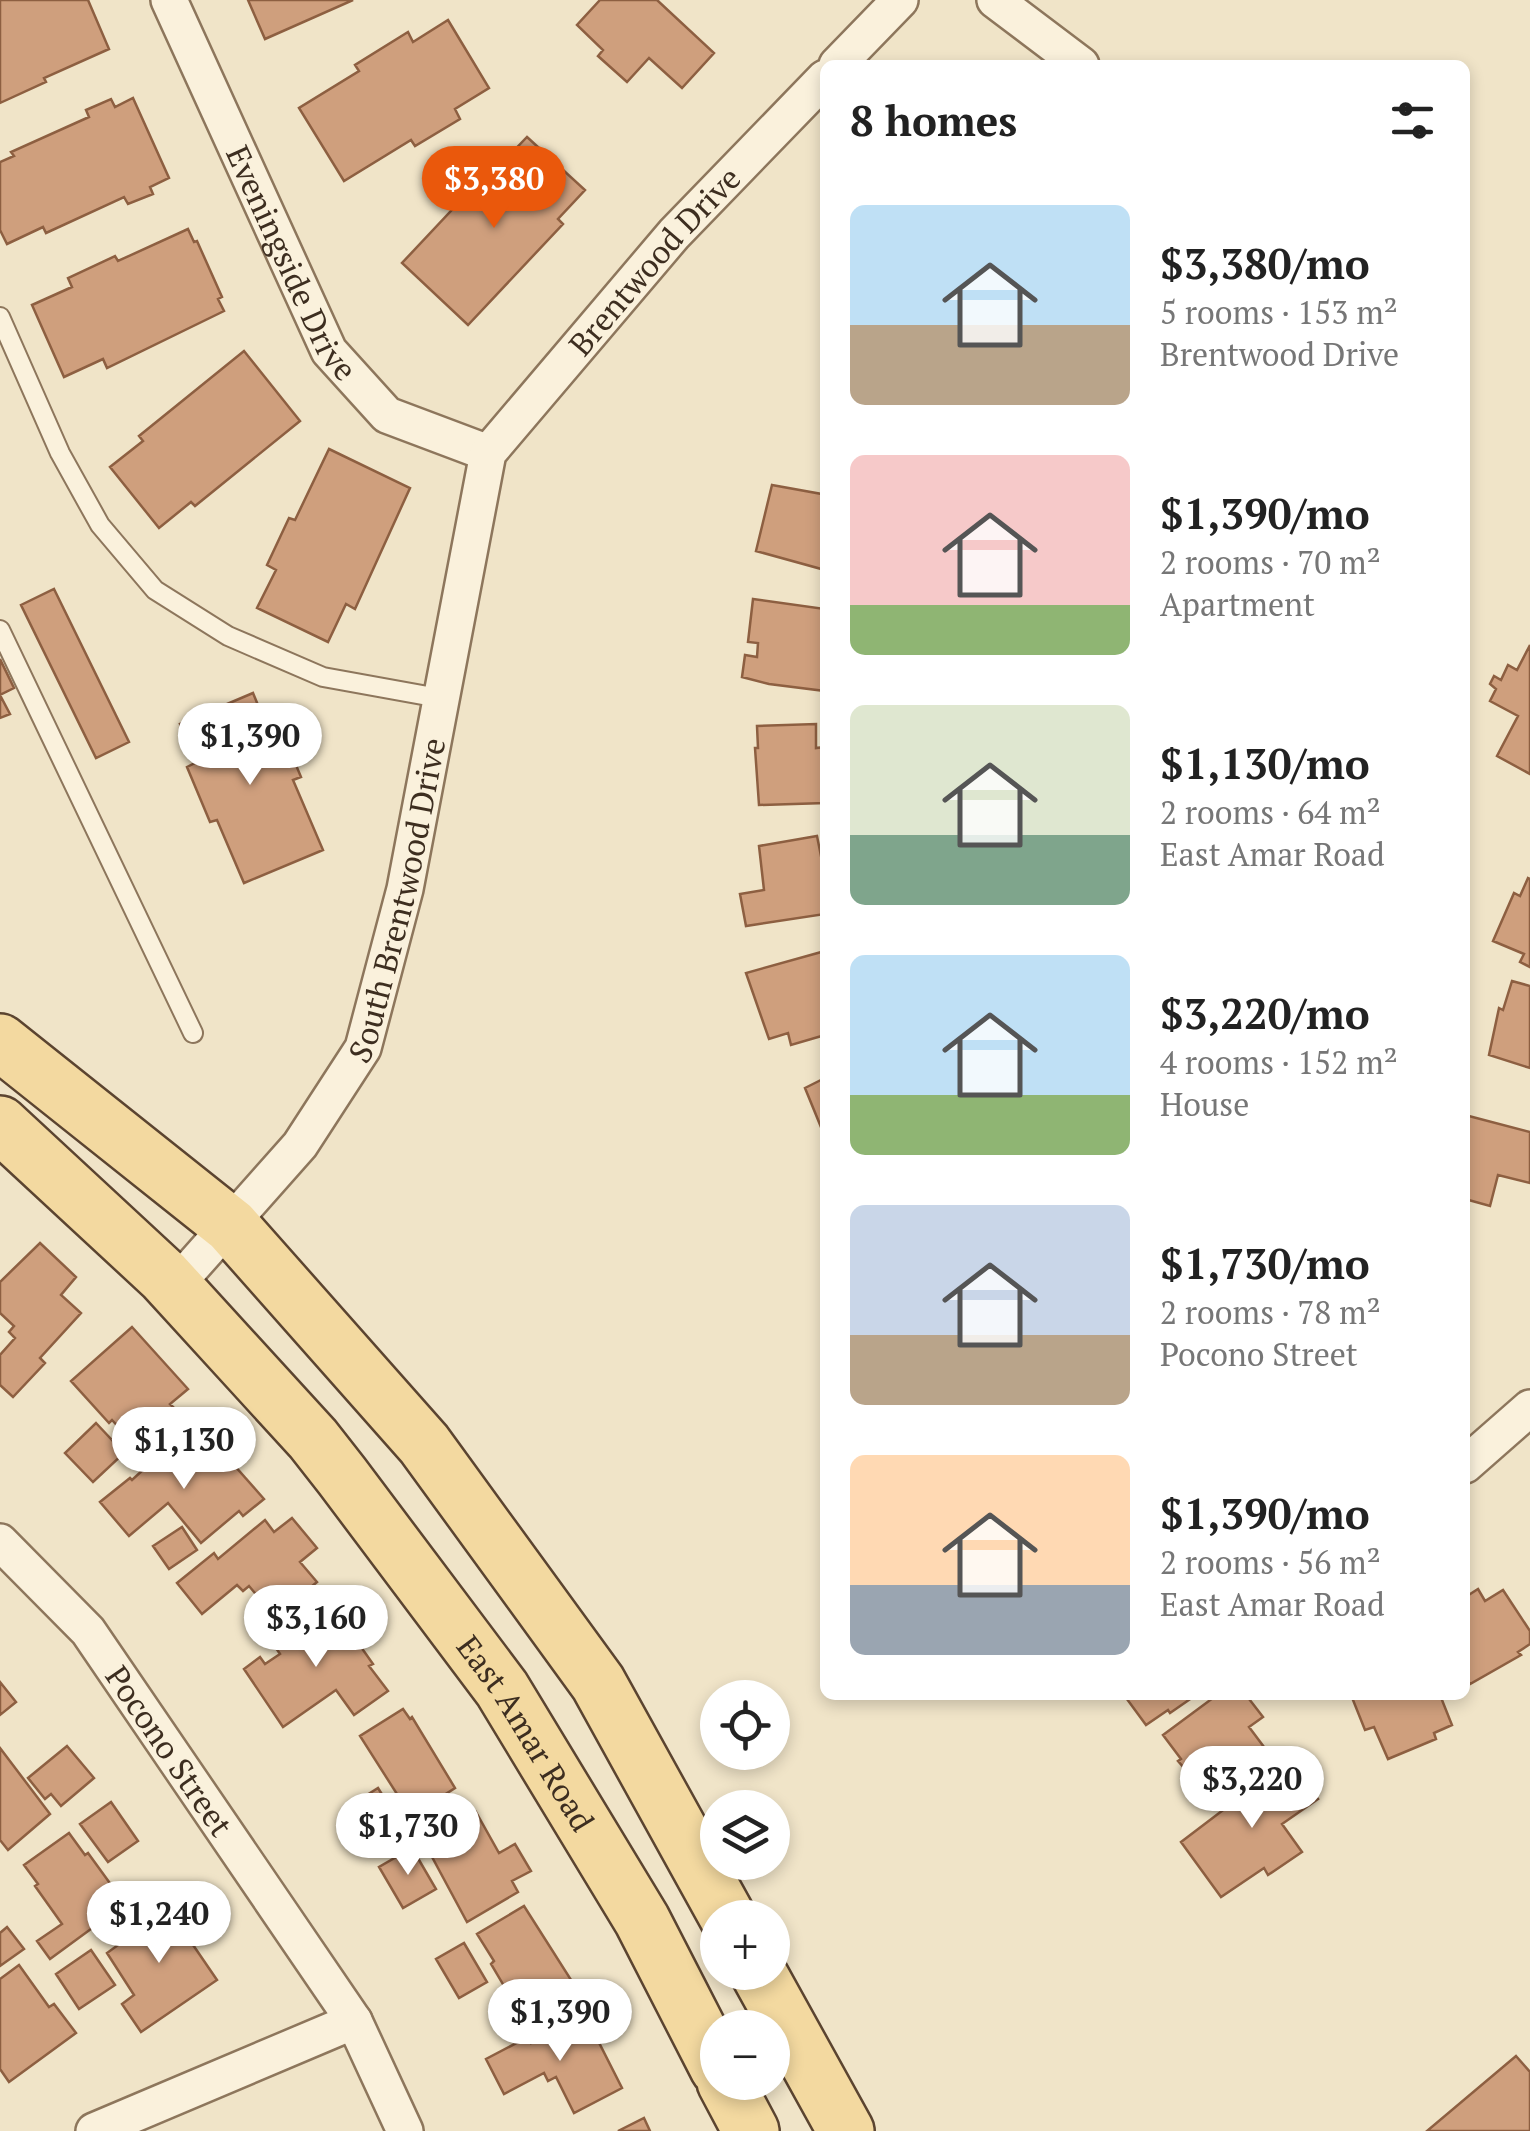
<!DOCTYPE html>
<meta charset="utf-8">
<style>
:root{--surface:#fff;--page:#f2f2f2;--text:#222;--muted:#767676;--accent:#ea580c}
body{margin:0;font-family:"PT Serif",serif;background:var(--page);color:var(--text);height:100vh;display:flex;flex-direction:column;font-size:38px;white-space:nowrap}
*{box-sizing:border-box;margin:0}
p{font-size:32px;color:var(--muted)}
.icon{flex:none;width:55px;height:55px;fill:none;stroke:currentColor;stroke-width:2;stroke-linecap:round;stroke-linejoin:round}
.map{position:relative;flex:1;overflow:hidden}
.panel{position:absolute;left:820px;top:60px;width:650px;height:1640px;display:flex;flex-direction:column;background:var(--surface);border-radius:15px;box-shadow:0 5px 15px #0003}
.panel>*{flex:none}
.tools{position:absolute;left:700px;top:1680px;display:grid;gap:20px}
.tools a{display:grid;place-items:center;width:90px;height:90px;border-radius:50%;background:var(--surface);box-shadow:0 5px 15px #0003;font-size:50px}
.price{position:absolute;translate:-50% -85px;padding:0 22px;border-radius:35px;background:#fff;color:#222;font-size:32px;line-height:65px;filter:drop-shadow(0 2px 5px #0008)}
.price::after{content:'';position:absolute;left:50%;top:60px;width:30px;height:22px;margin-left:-15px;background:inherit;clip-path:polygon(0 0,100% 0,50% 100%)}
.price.selected{background:var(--accent);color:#fff}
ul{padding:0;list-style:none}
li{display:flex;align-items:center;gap:30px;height:250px;padding:0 30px}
li span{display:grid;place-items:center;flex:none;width:280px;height:200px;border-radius:15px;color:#555}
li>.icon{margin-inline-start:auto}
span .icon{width:120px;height:120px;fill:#fffc;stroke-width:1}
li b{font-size:42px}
h2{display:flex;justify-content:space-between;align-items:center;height:120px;padding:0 30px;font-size:42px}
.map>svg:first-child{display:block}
.building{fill:#cf9f7d;stroke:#8d5f41;stroke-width:2.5}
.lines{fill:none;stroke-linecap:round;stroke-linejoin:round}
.lane-casing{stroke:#8d765c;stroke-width:22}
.street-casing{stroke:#8d765c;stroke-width:40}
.primary-casing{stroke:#5b4430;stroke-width:60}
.lane{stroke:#faf1dc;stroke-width:18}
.street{stroke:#faf1dc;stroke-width:35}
.primary{stroke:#f3d9a0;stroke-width:55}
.labels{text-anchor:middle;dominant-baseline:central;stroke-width:8;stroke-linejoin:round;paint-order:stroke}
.street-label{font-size:32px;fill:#3d2e20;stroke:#f7eed8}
</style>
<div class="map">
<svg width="1530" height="2131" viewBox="0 0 1530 2131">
<rect width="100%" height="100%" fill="#f0e4c8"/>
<!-- building -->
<path class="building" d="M0,0H88L109,49L44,78L46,82L0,103Z
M248,0H353L265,39Z
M600,0H657L714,53L682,88L649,58L627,82L598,56L603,50L577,25Z
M448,20L489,88L455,109L460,119L415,146L411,140L344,181L299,108L359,71L355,65L408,32L413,42Z
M133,98L169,178L150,187L153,194L128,204L124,197L46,233L43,227L7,244L0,230V162L14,156L11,152L89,117L86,110L111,99L115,107Z
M527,137L585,190L558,219L563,224L468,325L402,263L496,163L499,166Z
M188,229L194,242L197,241L222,297L218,299L224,311L107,368L103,359L64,377L32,305L72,287L68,278L115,256L118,261Z
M244,351L300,421L195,506L191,502L159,528L110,467L143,441L139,436Z
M329,449L410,488L355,609L346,604L328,642L257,608L276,570L267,565L289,518L295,520Z
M772,485L822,494L825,488V570L756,551Z
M54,589L129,742L96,758L21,605Z
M753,599L825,609V691L769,684L742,677L745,655L757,657L758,643L748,642Z
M1530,645V774L1497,756L1518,716L1490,701L1496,689L1490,684L1494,676L1501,680L1508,665L1517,670Z
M0,659L14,688L0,695L10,714L0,718Z
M253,693L269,732L280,727L301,777L293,780L323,850L244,883L217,820L210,822L187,767L197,762L180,724Z
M816,724V748L825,747V803L759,805L755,748H758L757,726Z
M817,836L821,856H825V914L746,926L740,894L764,890L759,846Z
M1528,878L1530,879V967L1520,962L1524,954L1493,941L1514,893L1520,896Z
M825,951V1035L791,1045L788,1033L769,1039L746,973Z
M1512,981L1530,986V1068L1489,1055L1499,1008L1503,1010Z
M825,1078V1131L823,1132L805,1088Z
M1465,1115L1530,1132V1183L1498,1175L1490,1206L1465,1199Z
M40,1243L76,1277L61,1295L81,1313L40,1358L45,1363L13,1397L0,1385V1355L15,1338L9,1332L14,1326L0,1313V1282Z
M132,1327L188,1389L170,1404L174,1408L134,1444L112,1420L109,1423L71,1381Z
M96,1423L124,1453L93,1482L65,1453Z
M180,1436L201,1462L218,1447L264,1499L243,1516L239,1511L201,1543L168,1503L129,1536L100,1502L130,1478L132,1480Z
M292,1518L317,1548L300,1562L317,1582L275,1617L249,1586L243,1591L237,1585L202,1614L177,1583L214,1553L218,1559L265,1520L274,1532Z
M182,1527L197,1550L169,1569L153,1546Z
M1478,1589L1485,1601L1503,1590L1530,1631V1644L1518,1652L1521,1655L1470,1684L1465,1676V1593L1467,1596Z
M326,1606L333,1616L337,1613L373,1664L369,1666L388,1691L354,1715L336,1690L283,1727L244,1669L260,1657L265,1664L280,1654L274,1645L288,1636L294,1643L302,1637L296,1628Z
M0,1682L16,1702L0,1715Z
M1124,1695H1196L1170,1713L1168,1710L1146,1725Z
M1217,1695H1246L1263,1717L1249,1727L1270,1755L1210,1798L1178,1761L1181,1759L1163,1735Z
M1351,1695H1440L1452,1725L1434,1733L1436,1739L1388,1759L1374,1727L1365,1730Z
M403,1709L410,1719L412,1717L455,1788L411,1816L360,1736Z
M67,1746L94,1778L61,1806L51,1794L45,1799L28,1778Z
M0,1748L50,1814L8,1850L0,1840Z
M1289,1760L1318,1799L1282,1824L1302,1852L1268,1875L1264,1868L1221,1897L1181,1842Z
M378,1788L400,1823L363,1846L342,1811Z
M111,1802L138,1841L108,1862L80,1824Z
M476,1812L499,1853L515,1844L531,1871L512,1881L518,1892L467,1922L424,1842Z
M69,1833L85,1855L88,1853L125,1904L50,1959L37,1941L62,1924L35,1886L38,1884L24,1865Z
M412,1848L436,1889L403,1908L379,1867Z
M163,1901L217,1980L141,2032L122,2004L134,1995L107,1953L125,1940L119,1932Z
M524,1906L573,1983L520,2013L491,1964L494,1961L477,1934Z
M7,1927L24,1949L0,1966V1933Z
M464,1943L487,1982L459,1998L436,1959Z
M91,1950L115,1985L79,2009L56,1974Z
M19,1965L49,2007L54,2004L76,2033L9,2082L0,2069V1979Z
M585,2015L622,2088L574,2113L556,2077L548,2081L544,2073L504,2094L486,2059L528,2037L531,2043Z
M1516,2056L1530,2072V2131H1427Z
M644,2118L650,2131H618Z"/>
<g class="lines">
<defs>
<path id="lane" d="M0,317L60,453L100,525L155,590L228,636L323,677L439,698
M0,630L193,1033"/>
<g id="street">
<path id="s1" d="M169,0L329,351L387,415L488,453"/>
<path d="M995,0L1081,65"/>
<path d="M837,65L900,0"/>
<path id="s2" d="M174,1287L300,1145L363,1048L405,889L488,453L674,234L825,78"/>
<path d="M1465,1465L1530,1408"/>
<path id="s3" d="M0,1542L88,1631L354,2021L405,2131"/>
<path d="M94,2131L354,2021"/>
</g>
<g id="primary">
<path d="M0,1042L231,1226L424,1444L598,1683L728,1918"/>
<path id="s4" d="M0,1124L164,1276L313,1439L342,1476L502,1689L642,1920L718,2068"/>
<path d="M758,1972L846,2131"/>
<path d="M725,2082L751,2131"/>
</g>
</defs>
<!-- lane casing -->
<use href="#lane" class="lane-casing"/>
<!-- street casing -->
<use href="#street" class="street-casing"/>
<!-- primary casing -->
<use href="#primary" class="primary-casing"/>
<!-- lane -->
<use href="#lane" class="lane"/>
<!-- street -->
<use href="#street" class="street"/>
<!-- primary -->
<use href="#primary" class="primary"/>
</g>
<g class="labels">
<!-- street labels -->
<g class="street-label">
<text stroke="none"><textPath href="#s1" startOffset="290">Eveningside Drive</textPath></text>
<text stroke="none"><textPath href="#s2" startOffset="1168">Brentwood Drive</textPath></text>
<text stroke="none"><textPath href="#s2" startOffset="458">South Brentwood Drive</textPath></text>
<text stroke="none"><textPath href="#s4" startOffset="808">East Amar Road</textPath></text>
<text stroke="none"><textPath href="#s3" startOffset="270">Pocono Street</textPath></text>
</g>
</g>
</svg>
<div class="tools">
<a><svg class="icon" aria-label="locate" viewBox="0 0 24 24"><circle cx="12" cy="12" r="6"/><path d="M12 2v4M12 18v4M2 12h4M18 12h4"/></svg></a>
<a><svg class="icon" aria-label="layers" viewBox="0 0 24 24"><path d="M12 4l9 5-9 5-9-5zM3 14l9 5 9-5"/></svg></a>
<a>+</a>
<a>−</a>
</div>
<b class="price selected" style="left:494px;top:231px">$3,380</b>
<b class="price" style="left:250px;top:788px">$1,390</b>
<b class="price" style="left:184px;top:1492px">$1,130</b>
<b class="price" style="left:316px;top:1670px">$3,160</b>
<b class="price" style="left:1252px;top:1831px">$3,220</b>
<b class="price" style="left:408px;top:1878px">$1,730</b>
<b class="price" style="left:159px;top:1966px">$1,240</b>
<b class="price" style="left:560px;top:2064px">$1,390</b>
<section class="panel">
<h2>8 homes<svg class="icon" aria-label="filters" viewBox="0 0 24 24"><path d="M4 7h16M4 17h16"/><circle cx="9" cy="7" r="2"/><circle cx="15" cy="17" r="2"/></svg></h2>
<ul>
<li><span style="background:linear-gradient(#bfe0f5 60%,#b9a48a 0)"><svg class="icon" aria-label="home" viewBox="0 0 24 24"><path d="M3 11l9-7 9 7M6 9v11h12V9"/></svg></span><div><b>$3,380/mo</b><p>5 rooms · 153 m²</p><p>Brentwood Drive</p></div></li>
<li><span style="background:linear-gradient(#f6c9c9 75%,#8fb573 0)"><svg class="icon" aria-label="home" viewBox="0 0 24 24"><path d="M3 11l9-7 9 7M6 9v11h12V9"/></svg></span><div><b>$1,390/mo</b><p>2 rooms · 70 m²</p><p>Apartment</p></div></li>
<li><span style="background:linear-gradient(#dfe7d0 65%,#7fa58c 0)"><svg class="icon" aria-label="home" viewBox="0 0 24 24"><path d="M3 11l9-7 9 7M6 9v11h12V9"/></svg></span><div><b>$1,130/mo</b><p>2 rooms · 64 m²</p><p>East Amar Road</p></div></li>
<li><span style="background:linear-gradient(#bfe0f5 70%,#8fb573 0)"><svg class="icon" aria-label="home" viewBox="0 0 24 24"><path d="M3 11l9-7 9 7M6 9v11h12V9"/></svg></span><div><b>$3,220/mo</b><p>4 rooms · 152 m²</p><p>House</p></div></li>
<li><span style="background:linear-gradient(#c9d6e8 65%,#b9a48a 0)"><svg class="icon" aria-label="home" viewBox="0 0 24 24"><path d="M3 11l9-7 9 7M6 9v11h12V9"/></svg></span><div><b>$1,730/mo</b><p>2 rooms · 78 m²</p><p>Pocono Street</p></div></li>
<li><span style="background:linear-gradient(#ffd9b3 65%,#9aa5b1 0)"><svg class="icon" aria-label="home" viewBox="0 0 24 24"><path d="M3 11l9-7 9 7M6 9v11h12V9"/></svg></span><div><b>$1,390/mo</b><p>2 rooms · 56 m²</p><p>East Amar Road</p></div></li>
</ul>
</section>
</div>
